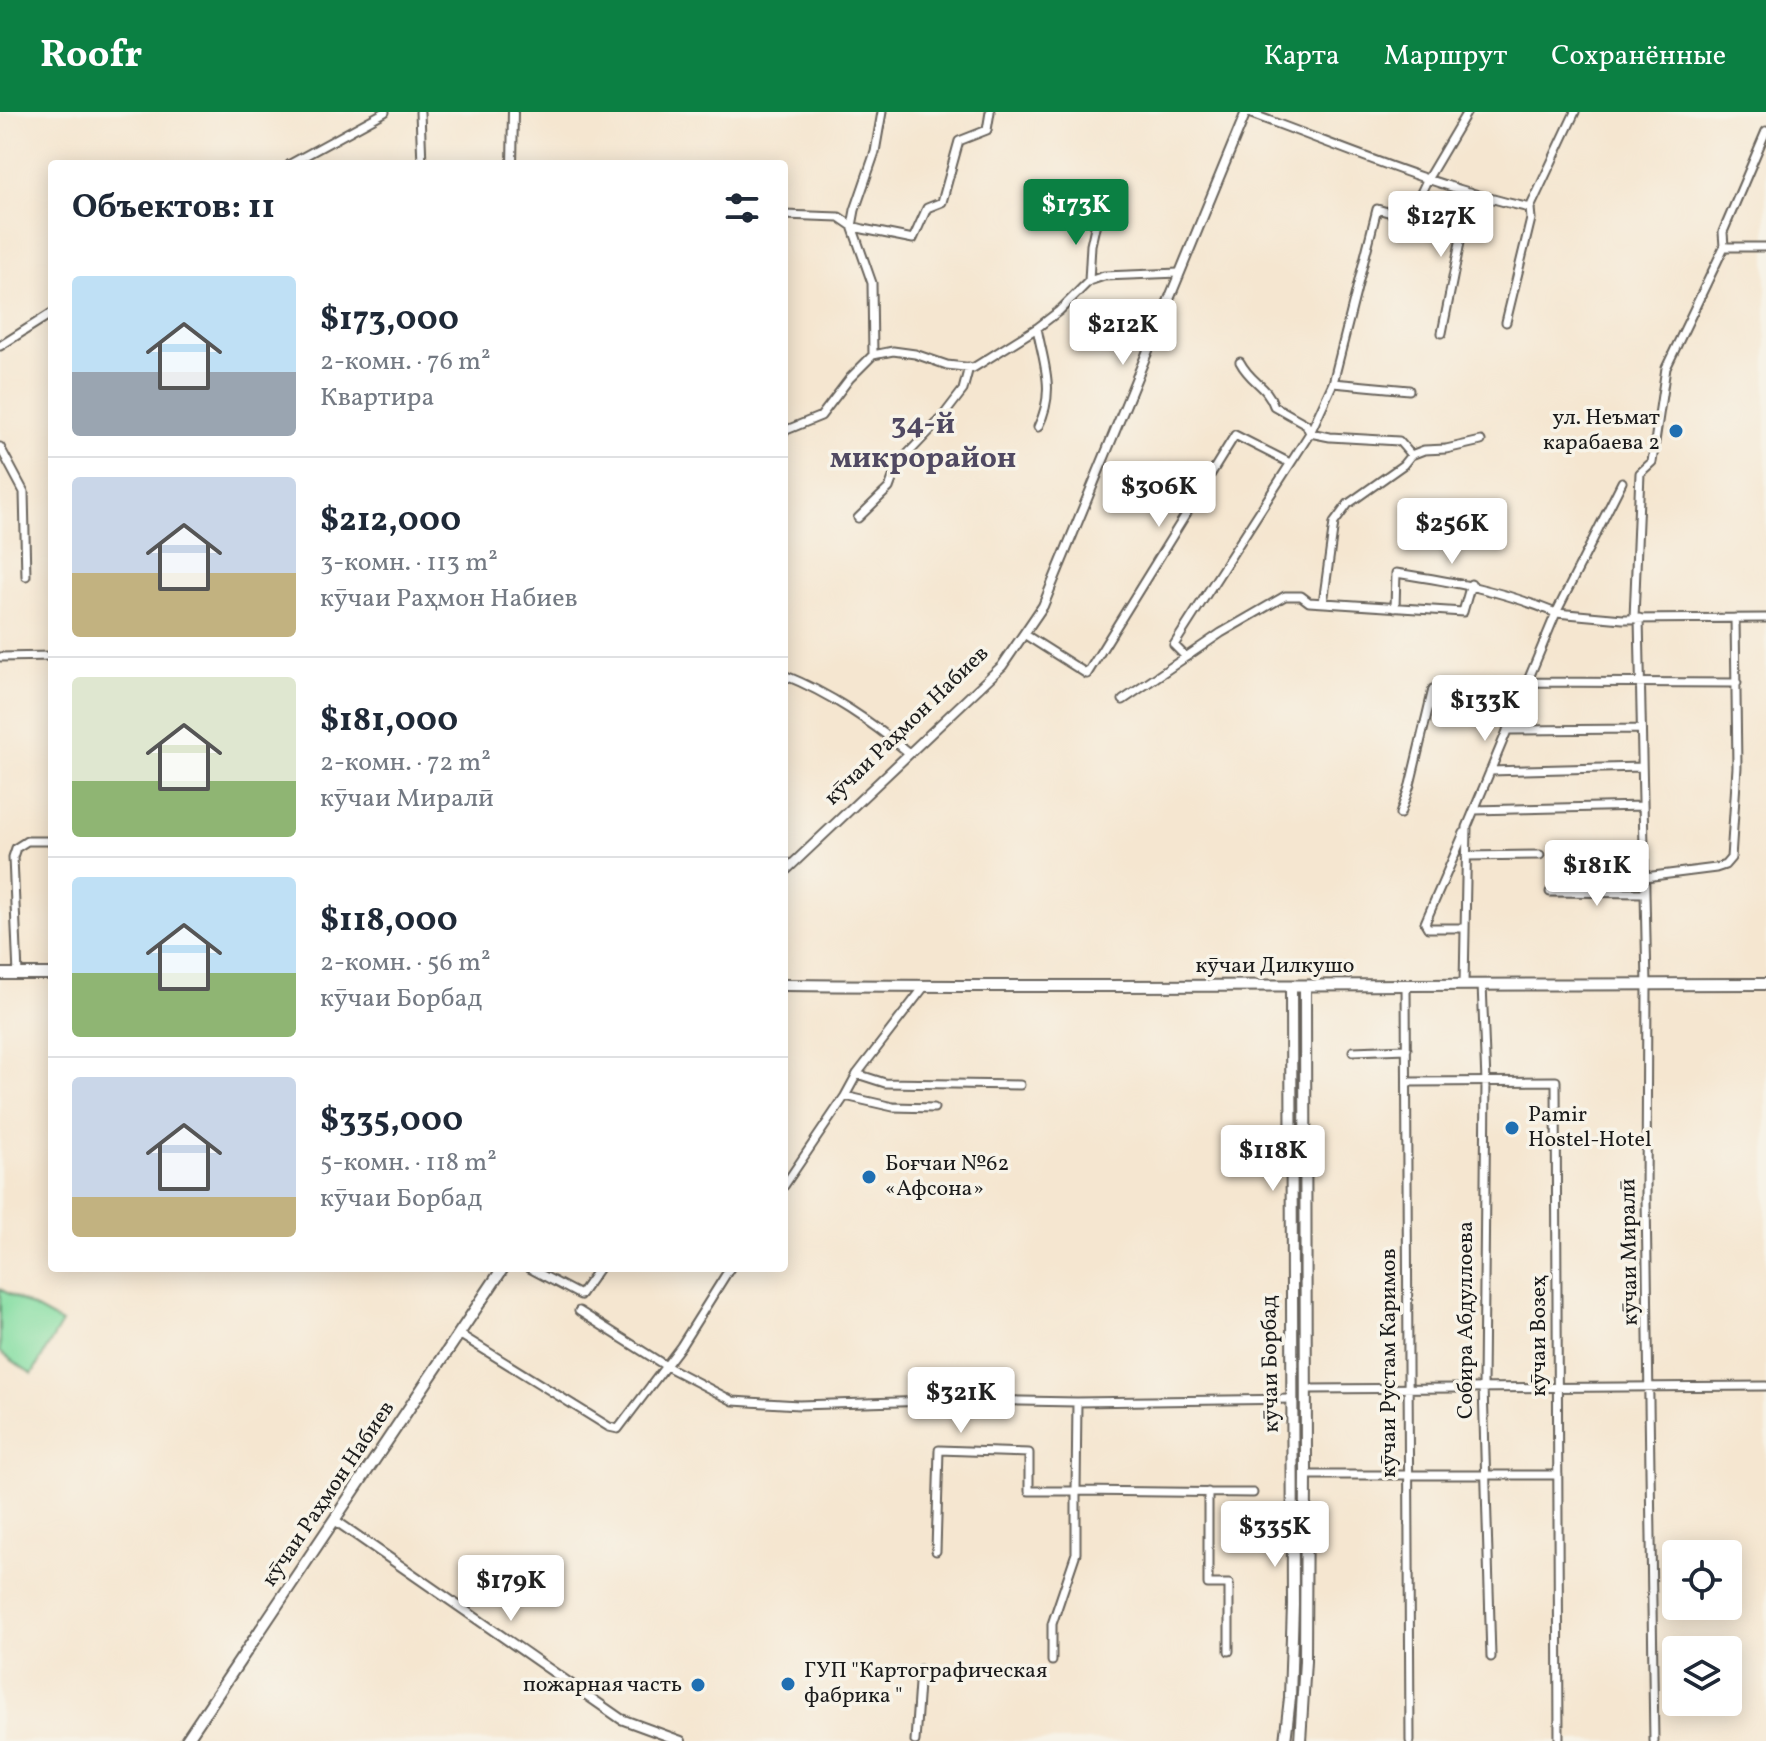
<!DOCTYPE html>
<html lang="ru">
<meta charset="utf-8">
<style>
:root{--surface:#fff;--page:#f2f2f3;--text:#1f2937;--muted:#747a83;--line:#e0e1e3;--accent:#0b8043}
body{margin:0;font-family:Vollkorn,serif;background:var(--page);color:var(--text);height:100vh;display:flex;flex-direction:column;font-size:30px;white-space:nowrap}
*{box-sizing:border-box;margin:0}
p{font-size:26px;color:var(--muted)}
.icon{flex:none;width:44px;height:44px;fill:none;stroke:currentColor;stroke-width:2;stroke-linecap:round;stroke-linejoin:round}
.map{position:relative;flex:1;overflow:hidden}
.panel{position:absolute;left:48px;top:48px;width:740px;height:1112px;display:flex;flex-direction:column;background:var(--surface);border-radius:8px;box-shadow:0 4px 20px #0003}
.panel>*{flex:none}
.fabs{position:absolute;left:1662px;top:1428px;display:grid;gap:16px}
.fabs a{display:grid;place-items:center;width:80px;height:80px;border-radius:8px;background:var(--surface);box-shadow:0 4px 20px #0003;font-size:40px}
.price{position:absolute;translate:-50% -68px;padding:0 18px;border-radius:8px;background:#fff;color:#222;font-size:26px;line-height:52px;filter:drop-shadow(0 2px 4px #0008)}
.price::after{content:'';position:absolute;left:50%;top:48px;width:24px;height:18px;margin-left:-12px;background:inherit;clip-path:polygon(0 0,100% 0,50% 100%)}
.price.on{background:var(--accent);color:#fff}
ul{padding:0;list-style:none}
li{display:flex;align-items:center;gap:24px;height:200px;padding:0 24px}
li+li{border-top:2px solid var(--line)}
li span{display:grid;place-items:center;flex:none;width:224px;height:160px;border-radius:8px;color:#555}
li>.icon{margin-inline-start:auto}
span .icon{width:96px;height:96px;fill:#fffc;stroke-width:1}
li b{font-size:34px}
h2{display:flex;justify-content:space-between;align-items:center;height:96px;padding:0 24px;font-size:34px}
header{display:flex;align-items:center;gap:48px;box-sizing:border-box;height:112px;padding:0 40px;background:var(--accent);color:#fff}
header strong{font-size:38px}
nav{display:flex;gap:44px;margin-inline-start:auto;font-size:28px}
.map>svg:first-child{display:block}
.garden{fill:#85dea3;stroke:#507d60;stroke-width:2}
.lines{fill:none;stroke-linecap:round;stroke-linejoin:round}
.minor-casing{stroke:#68635b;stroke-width:11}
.tertiary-casing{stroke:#68635b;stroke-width:12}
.secondary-casing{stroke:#68635b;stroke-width:14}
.minor{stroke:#fff;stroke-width:7}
.tertiary{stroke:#fff;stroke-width:8}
.secondary{stroke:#fff;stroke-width:10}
.poi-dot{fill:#1f6fb2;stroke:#f7f3e8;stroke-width:3}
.labels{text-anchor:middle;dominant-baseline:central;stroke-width:7;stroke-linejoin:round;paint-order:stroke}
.poi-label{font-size:22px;fill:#1c1c1c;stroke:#f7f3e8;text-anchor:start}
.street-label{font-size:22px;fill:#1c1c1c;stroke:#f7f3e8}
.district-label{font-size:30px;font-weight:bold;fill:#504962;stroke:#f7f3e8}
</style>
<header>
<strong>Roofr</strong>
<nav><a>Карта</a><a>Маршрут</a><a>Сохранённые</a></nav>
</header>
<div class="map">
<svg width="1766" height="1629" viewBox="0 0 1766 1629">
<rect width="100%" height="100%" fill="#f7f3e8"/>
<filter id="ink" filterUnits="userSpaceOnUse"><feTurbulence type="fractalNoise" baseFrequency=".0125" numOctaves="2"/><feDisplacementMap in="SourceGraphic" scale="16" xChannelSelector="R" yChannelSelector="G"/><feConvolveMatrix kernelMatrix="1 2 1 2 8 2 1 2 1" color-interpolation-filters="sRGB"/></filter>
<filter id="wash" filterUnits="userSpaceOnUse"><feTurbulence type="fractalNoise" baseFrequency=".006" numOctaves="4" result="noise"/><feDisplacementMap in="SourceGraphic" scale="32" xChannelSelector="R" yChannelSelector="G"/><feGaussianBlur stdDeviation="1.8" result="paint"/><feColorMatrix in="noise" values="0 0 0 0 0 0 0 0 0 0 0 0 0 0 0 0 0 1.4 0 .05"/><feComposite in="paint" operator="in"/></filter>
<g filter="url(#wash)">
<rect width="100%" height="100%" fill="#f5e6d0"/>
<!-- garden -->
<path class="garden" d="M0,1177L62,1211L32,1262L0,1240Z"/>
</g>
<g filter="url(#ink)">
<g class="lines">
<defs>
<path id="minor" d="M420,0L422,52
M1246,0C1340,34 1433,75 1530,96
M290,52L385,0
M784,103L839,105L852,114L863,117L913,127L927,96L942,90L959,29L987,18L990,0
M1724,135H1766
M1089,169L1091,133L1097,106
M1506,210L1531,107L1530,96L1575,0
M1037,216C1044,254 1056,279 1038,315
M1442,221L1470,80
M0,234L52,201
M873,243L893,239L915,242L947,253L973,256L1037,216L1059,199L1089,169L1104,164L1179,161
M1240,250C1251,271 1267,273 1274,294L1306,312L1310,321L1330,325L1399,329L1411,343
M1333,271L1409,278
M784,319L821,304L850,266L873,243L872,171L852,114L855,98L875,40L882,0
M0,335L24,380L26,464
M858,406L889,376L898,352L940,308L963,278L969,255
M1323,491L1334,411L1348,392L1403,353L1411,343L1424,338L1446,337L1481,329
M1395,496L1396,461C1455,470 1500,478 1556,501L1622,370
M1634,506L1640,361L1652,350L1666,256L1724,135L1723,120L1766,19
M1639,506L1647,872L1646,1086L1654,1629
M1024,522L1087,562L1235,323L1290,351
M0,545L52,544
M1186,545L1174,533L1310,321L1333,271L1377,97L1409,106L1428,66L1467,0
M784,563C831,582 870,609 909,641
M1527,570L1737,571
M1123,588L1221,521L1285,484H1301L1309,490L1463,500L1471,472
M1507,618L1641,617
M1490,659L1642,655
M1474,698L1643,694
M1400,702L1410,673L1433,577L1438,576L1517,595
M1466,744L1540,743
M1645,765L1716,756L1725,753L1731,746L1737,655L1735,506
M1550,780L1645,781
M1464,816H1428L1425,811L1464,721
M18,863L13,745L16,736L27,729H52
M1464,872L1467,715L1556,501L1623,507L1766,506
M1482,872L1486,970L1483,1274L1491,1545
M1406,873L1410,1629
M1353,939L1407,937
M857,962L885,971L1020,973
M1407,970L1556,969L1559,1629
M845,984L893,995L934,996
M784,1074L845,984L857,962L924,875
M529,1156L580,1183L599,1156
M579,1199L666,1254L733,1289L799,1293L964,1288L1077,1290L1292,1287
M459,1222L609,1315L618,1317L681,1234L730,1156
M1307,1277L1766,1274
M1077,1290L1076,1379L1253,1381
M1306,1363H1558
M1208,1380V1472H1229V1539
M936,1439L939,1338L1029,1341V1379H1076V1441L1052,1512V1549
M915,1629L920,1557"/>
<path id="tertiary" d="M512,52L513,0
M784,760L1002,554L1043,494L1246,0
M336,1409L621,1607L681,1629"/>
<path id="secondary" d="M0,862H52
M784,873C1111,876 1439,872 1766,872
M186,1629L503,1156
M1285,1629L1290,1586L1293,1493L1291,875
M1300,1629L1305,1549L1306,1363L1305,875"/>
</defs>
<!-- minor casing -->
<use href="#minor" class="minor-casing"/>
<!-- tertiary casing -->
<use href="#tertiary" class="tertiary-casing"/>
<!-- secondary casing -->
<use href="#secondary" class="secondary-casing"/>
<!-- minor -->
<use href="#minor" class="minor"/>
<!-- tertiary -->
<use href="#tertiary" class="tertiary"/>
<!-- secondary -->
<use href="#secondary" class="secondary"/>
</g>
</g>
<!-- markers -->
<g class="poi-dot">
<circle cx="1676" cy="319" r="8"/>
<circle cx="1512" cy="1016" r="8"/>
<circle cx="869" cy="1065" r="8"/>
<circle cx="788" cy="1572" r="8"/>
<circle cx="698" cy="1573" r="8"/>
</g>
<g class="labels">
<!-- poi labels -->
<g class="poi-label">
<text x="1660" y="306" text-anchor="end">ул. Неъмат<tspan x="1660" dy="25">карабаева 2</tspan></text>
<text x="1528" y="1003">Pamir<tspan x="1528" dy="25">Hostel-Hotel</tspan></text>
<text x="885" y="1052">Боғчаи №62<tspan x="885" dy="25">«Афсона»</tspan></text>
<text x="804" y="1559">ГУП "Картографическая<tspan x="804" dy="25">фабрика "</tspan></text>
<text x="682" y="1573" text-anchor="end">пожарная часть</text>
</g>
<!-- street labels -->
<g class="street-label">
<text transform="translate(907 614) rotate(-44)">кӯчаи Раҳмон Набиев</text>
<text x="1275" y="854">кӯчаи Дилкушо</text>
<text transform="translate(1630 1140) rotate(-91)">кӯчаи Миралӣ</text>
<text transform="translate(1466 1208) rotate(-90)">Собира Абдуллоева</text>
<text transform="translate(1539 1224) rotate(-90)">кӯчаи Возеҳ</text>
<text transform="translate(1389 1251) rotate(-90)">кӯчаи Рустам Каримов</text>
<text transform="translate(1271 1252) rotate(-91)">кӯчаи Борбад</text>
<text transform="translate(329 1382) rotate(-56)">кӯчаи Раҳмон Набиев</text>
</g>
<!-- district labels -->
<g class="district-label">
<text x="923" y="313">34-й<tspan x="923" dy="34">микрорайон</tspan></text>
</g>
</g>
</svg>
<div class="fabs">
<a><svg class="icon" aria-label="locate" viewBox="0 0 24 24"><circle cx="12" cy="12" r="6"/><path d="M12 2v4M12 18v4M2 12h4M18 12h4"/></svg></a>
<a><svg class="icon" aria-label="layers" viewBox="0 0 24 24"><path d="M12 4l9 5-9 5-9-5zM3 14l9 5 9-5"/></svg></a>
</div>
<b class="price on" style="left:1076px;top:135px">$173K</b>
<b class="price" style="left:1441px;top:147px">$127K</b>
<b class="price" style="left:1123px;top:255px">$212K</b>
<b class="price" style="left:1159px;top:417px">$306K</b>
<b class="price" style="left:1452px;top:454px">$256K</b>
<b class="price" style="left:1485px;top:631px">$133K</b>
<b class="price" style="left:1597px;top:796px">$181K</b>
<b class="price" style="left:1273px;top:1081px">$118K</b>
<b class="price" style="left:961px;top:1323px">$321K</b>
<b class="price" style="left:1275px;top:1457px">$335K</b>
<b class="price" style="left:511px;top:1511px">$179K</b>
<section class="panel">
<h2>Объектов: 11<svg class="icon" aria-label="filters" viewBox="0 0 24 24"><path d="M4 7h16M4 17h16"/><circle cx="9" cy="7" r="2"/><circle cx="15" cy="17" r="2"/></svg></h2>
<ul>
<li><span style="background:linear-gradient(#bfe0f5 60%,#9aa5b1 0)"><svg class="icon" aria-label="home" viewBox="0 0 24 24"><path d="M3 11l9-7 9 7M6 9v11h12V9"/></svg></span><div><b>$173,000</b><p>2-комн. · 76 m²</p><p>Квартира</p></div></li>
<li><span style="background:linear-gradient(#c9d6e8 60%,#c2b280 0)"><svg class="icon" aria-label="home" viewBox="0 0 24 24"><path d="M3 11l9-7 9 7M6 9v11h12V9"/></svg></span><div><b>$212,000</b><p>3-комн. · 113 m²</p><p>кӯчаи Раҳмон Набиев</p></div></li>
<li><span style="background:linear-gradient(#dfe7d0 65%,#8fb573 0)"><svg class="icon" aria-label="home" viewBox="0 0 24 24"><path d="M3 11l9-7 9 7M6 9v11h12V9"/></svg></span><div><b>$181,000</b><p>2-комн. · 72 m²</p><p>кӯчаи Миралӣ</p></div></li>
<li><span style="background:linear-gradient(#bfe0f5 60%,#8fb573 0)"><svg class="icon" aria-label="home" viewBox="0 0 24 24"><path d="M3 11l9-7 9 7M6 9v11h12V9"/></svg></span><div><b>$118,000</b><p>2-комн. · 56 m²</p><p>кӯчаи Борбад</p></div></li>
<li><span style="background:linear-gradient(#c9d6e8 75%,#c2b280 0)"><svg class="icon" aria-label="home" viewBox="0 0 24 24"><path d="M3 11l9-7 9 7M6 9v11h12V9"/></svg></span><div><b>$335,000</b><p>5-комн. · 118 m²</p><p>кӯчаи Борбад</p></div></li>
</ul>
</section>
</div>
